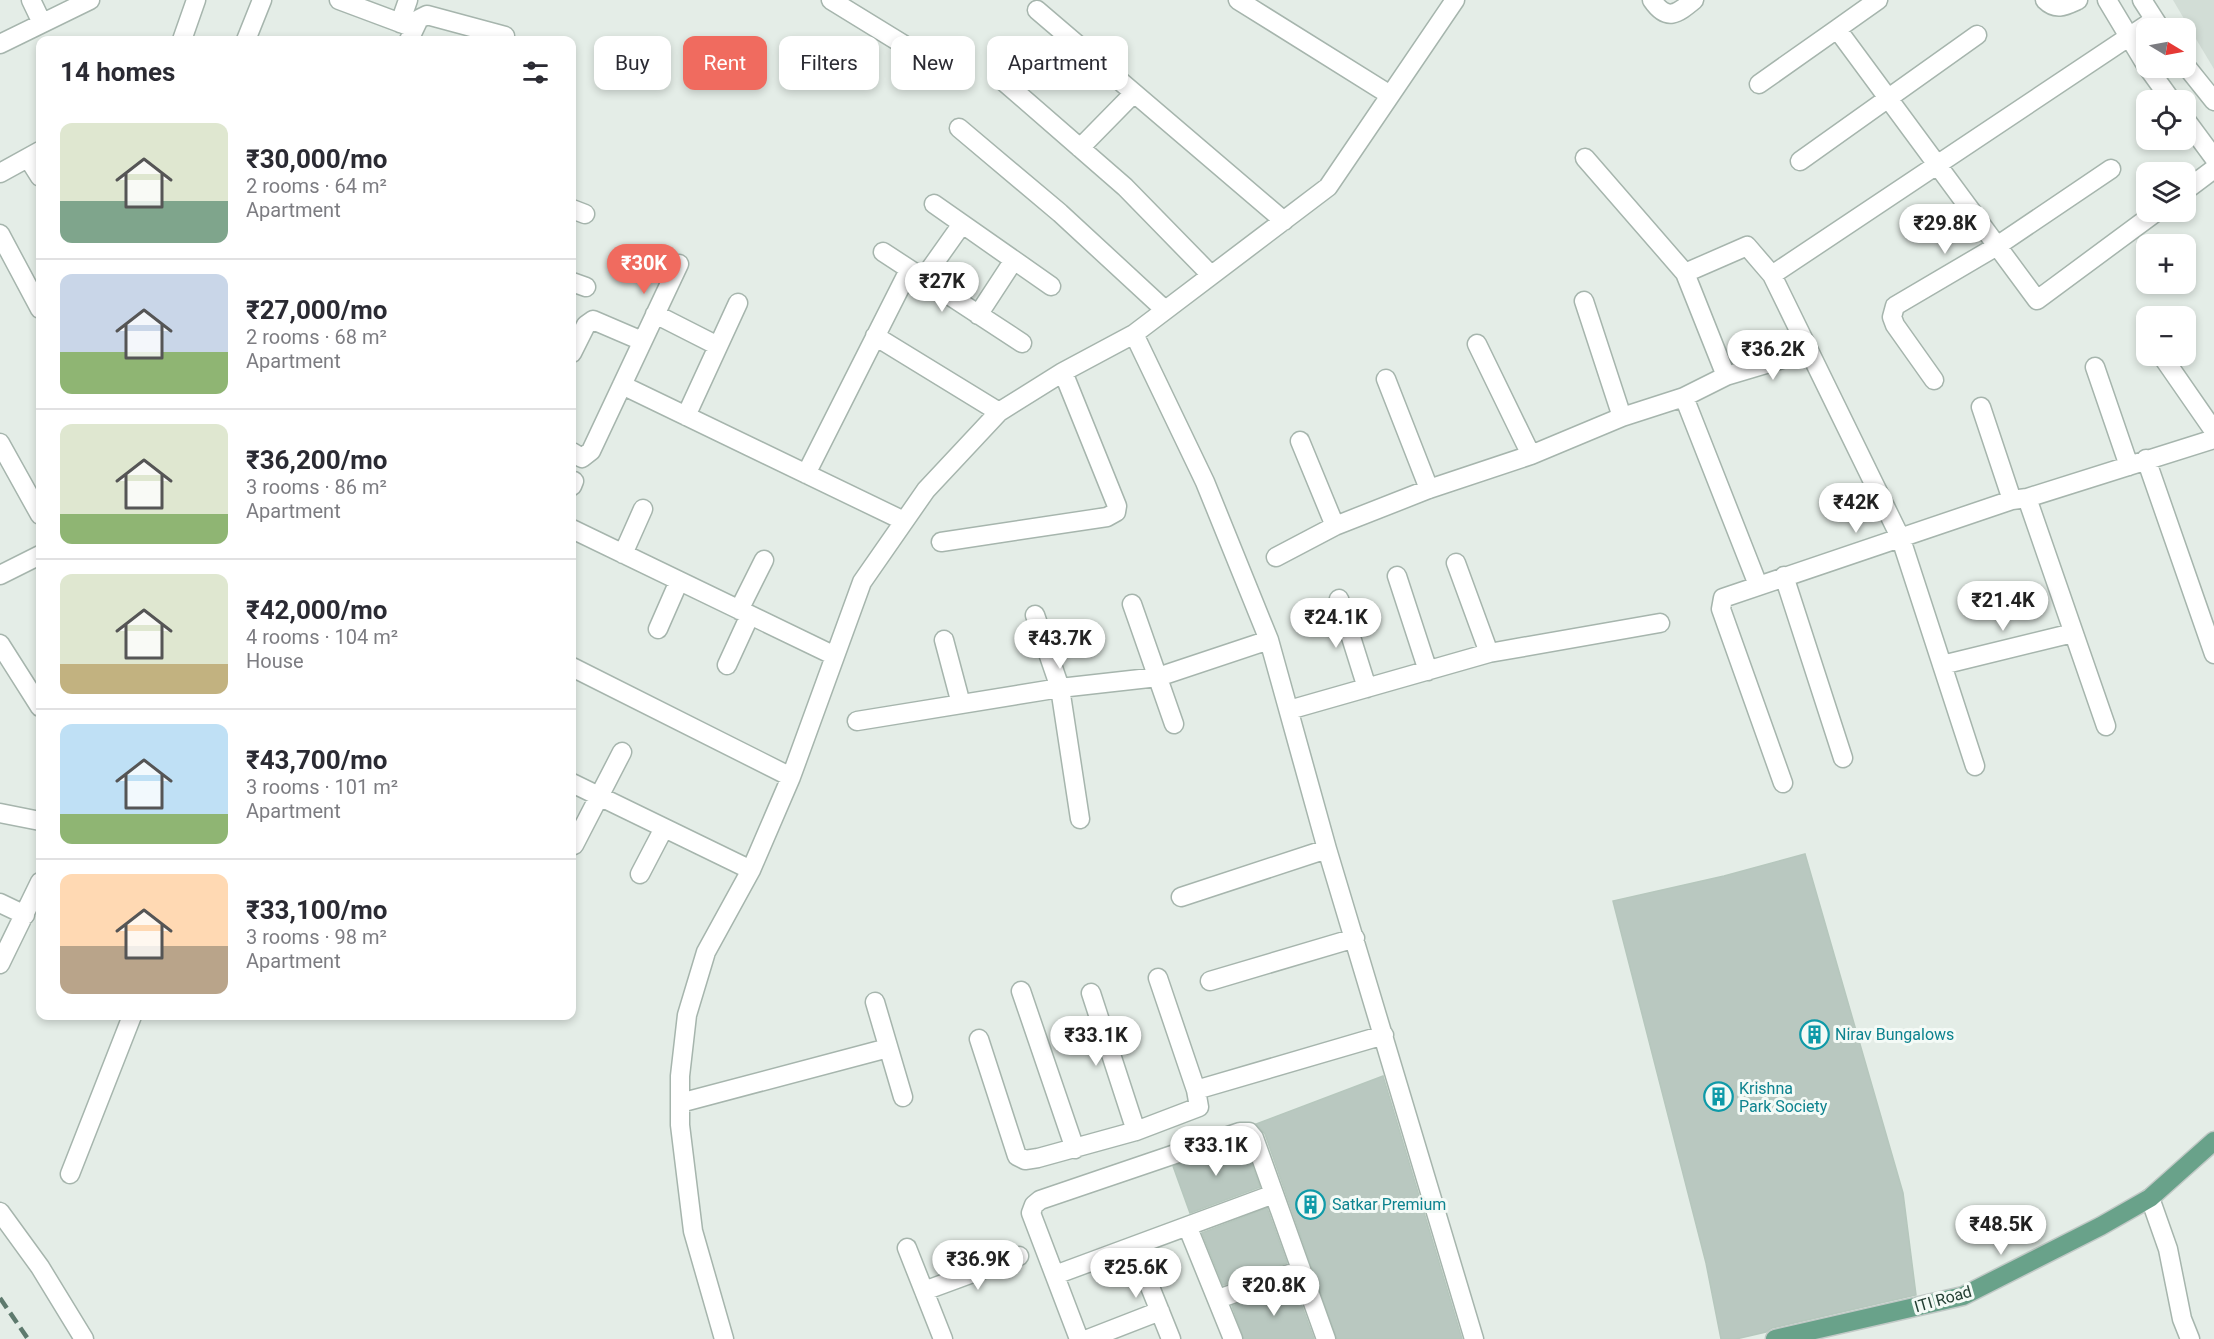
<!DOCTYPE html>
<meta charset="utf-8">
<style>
:root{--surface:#fff;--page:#f7f7f7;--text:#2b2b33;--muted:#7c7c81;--line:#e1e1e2;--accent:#f06b5f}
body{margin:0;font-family:Roboto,sans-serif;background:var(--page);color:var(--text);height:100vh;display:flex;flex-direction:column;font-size:22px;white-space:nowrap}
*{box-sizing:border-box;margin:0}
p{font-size:20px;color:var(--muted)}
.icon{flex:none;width:33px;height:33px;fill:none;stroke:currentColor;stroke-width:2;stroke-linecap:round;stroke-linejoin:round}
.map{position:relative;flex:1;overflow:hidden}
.drawer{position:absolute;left:36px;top:36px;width:540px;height:984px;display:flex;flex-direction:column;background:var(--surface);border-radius:12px;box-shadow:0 3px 9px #0003}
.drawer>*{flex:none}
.hud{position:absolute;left:594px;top:36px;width:570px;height:54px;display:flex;gap:12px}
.needle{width:39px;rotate:100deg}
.fabs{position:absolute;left:2136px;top:18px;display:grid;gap:12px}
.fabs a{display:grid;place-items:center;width:60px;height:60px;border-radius:12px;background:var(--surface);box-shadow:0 3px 9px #0003;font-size:30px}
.price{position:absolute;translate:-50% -51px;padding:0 14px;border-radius:21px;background:#fff;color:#222;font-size:20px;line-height:39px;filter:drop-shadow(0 2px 3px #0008)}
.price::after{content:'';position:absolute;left:50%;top:36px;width:18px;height:14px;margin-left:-9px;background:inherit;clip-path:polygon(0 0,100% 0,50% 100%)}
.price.current{background:var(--accent);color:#fff}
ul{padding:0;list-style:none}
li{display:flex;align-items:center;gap:18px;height:150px;padding:0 24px}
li+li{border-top:2px solid var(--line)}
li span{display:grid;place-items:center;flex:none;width:168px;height:120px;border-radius:12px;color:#555}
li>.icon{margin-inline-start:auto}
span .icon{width:72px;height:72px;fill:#fffc;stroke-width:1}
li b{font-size:26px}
h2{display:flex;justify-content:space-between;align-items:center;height:72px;padding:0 24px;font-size:26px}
.pill{padding:0 21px;border-radius:12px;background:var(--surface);box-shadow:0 3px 9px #0003;font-size:21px;line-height:54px}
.pill.current{background:var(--accent);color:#fff}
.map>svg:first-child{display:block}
.built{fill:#d2ddd6}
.building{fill:#b9c8c0;stroke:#b6c7bd;stroke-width:1.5}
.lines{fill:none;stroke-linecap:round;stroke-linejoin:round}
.minor-casing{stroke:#a6b5ad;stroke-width:21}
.major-casing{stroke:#c1c9c6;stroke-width:21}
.minor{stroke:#fff;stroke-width:18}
.major{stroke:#69a28a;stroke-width:18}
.rail{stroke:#5e7a6e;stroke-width:4.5;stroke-dasharray:12 6;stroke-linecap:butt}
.labels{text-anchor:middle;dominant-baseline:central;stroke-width:6;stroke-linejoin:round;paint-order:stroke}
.culture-label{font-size:16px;fill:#0d838f;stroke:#f4faf6;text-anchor:start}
.street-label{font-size:16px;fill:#233f33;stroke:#f4faf6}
</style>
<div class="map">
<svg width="2214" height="1339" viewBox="0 0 2214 1339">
<rect width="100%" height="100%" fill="#e4ede7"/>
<!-- built -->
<path class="built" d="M2173,0H2214V69L2193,34Z"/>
<!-- building -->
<path class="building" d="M1805,854L1903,1193L1916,1295L1772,1328L1766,1332L1736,1339H1721L1706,1263L1613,901L1724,876Z
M1383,1076L1462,1339H1337L1265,1134L1256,1124Z
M1244,1143L1260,1187L1190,1213L1173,1166Z
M1267,1208L1287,1263L1223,1285L1202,1233Z
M1294,1284L1314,1339H1244L1232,1306Z"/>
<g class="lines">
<defs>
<path id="minor" d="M31,0L42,23
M339,0L414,28
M831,0L953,75
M1238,0L1390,95
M1652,0C1667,22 1677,14 1694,0
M1878,0L1837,29L2037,300L2156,212
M2045,0C2056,11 2065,6 2078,0
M2107,0L2146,65
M2142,0L2160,28
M1037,10L1284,221
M400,23L408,0
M182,40L196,0
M246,40L262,0
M409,40L419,19L427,15L505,36
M0,44L90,0
M2186,66L2214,101
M2148,68L2171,100
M1002,80L1125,187L1211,275
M1759,84L1837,29
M2186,120L2214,158
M959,128L1060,213L1165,310
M1080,148L1134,93
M28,158L40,177
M1585,158L1685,273
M1800,161L1977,35
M0,173L40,151
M2186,190L2214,169
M934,204L1051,286
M572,209L585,214
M0,234L40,309
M883,252L1022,343
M1772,275L1901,539L1975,766
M923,279L962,224
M572,282L586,287
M1584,301L1622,417
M655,314L718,346
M978,315L1014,260
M1134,334L1205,482L1269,640L1327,849L1474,1339
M875,336L999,412
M1477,344L1531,455
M572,353L586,325L593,320L642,341
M2162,356L2214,431
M2095,367L2129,466
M1726,376L1809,351
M1386,379L1429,489
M1934,380L1895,325L1892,317L1895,306L1997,246L2111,169
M622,385L904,521
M1684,397L1726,376L1685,273L1747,246L1772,275L2154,20
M1981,407L2012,500
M686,416L738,303
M1300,441L1335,526
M0,443L40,515
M572,452L582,458L591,451L679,264
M2146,459L2214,654
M806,474L909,270
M572,486L574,481
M2027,498L2106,726
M572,529L835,656
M941,542L1107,517L1116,512L1117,506L1063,372
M623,554L643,509
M1276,557L1335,526L1429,489L1531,455L1622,417L1684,397L1758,585
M1456,563L1489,653
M0,575L40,555
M1397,576L1428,671
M1784,576L1843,758
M1339,599L1367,688
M1132,604L1174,724
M739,610L764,560
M1035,615L1060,688L1080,819
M658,629L679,581
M944,640L961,704
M0,644L40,707
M727,665L750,615
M1942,665L2073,633
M572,667L791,777
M1289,710L1489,653L1660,623
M857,721L1060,688L1158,677L1269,640
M572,783L751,870
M1783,783L1721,609L1723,598L2012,500L2027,498L2214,439
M0,813L40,821
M574,845L622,752
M640,874L664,828
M1181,897L1327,849
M0,903L25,915
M0,964L40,882
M1210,981L1355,938
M1021,991L1075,1149
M1091,993L1136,1131
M875,1002L903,1097
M979,1039L1017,1156L1025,1160L1038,1158L1136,1131L1199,1107L1196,1090L1158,978
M1196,1090L1384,1035
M680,1103L888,1048
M70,1174L132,1016
M2150,1198L2168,1249L2182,1319L2190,1339
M0,1212L40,1267L84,1339
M1188,1228L1233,1339
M1134,1247L1171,1339
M907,1248L943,1339
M1055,1275L1274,1194
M924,1291L1019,1256
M1218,1299L1301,1270
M724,1339L693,1231L680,1125V1076L687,1015L706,952L751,870L791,777L862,582L926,490L999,412L1063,372L1134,334L1328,187L1455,0
M1079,1339L1031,1213L1034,1205L1040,1200L1240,1132H1249L1254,1138L1326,1339
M1088,1339L1160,1311"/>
<path id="major" d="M1775,1339L1963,1296L2101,1226L2150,1198L2214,1141"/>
</defs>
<!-- minor casing -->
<use href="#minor" class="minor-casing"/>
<!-- major casing -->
<use href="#major" class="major-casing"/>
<!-- minor -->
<use href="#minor" class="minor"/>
<!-- major -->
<use href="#major" class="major"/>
<!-- rail -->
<path class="rail" d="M0,1298L28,1339"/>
</g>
<!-- icons -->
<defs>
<symbol id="building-ring" viewBox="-11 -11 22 22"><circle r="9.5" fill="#f4faf6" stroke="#0f9aa8" stroke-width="1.5"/><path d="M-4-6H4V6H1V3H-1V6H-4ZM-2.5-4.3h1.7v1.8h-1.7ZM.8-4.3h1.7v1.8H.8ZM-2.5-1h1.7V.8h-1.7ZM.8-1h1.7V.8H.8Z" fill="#0f9aa8"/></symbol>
</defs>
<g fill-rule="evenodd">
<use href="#building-ring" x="1798" y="1018" width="33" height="33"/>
<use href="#building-ring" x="1702" y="1080" width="33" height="33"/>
<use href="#building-ring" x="1294" y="1188" width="33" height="33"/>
</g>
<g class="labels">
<!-- culture labels -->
<g class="culture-label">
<text x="1835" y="1034">Nirav Bungalows</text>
<text x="1739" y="1088">Krishna<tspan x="1739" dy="18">Park Society</tspan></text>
<text x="1332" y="1204">Satkar Premium</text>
</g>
<!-- street labels -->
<g class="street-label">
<text transform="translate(1943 1299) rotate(-16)">ITI Road</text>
</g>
</g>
</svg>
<div class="fabs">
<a><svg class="needle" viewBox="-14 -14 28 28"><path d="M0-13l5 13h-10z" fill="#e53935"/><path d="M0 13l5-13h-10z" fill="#7c7c81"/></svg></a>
<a><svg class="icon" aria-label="locate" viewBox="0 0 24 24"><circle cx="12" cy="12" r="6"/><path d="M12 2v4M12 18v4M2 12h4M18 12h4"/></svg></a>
<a><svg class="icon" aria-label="layers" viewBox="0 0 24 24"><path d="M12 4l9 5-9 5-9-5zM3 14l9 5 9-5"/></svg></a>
<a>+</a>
<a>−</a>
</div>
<b class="price" style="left:1945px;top:255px">₹29.8K</b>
<b class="price current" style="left:644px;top:295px">₹30K</b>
<b class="price" style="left:942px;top:313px">₹27K</b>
<b class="price" style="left:1773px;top:381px">₹36.2K</b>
<b class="price" style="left:1856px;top:534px">₹42K</b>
<b class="price" style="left:2003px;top:632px">₹21.4K</b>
<b class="price" style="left:1336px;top:649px">₹24.1K</b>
<b class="price" style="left:1060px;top:670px">₹43.7K</b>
<b class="price" style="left:1096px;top:1067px">₹33.1K</b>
<b class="price" style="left:1216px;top:1177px">₹33.1K</b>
<b class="price" style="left:2001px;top:1256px">₹48.5K</b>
<b class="price" style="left:978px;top:1291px">₹36.9K</b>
<b class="price" style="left:1136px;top:1299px">₹25.6K</b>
<b class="price" style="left:1274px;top:1317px">₹20.8K</b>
<div class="hud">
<a class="pill">Buy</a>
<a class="pill current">Rent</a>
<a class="pill">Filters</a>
<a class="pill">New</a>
<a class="pill">Apartment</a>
</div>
<section class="drawer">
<h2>14 homes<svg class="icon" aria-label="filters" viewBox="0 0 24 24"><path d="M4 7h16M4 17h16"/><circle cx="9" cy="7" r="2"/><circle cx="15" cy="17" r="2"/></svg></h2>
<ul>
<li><span style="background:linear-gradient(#dfe7d0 65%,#7fa58c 0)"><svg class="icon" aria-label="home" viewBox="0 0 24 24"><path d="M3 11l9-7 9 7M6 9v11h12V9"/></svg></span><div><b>₹30,000/mo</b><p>2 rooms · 64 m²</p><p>Apartment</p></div></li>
<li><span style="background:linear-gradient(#c9d6e8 65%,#8fb573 0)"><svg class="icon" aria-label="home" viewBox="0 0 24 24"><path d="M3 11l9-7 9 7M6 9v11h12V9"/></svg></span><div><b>₹27,000/mo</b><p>2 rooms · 68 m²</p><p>Apartment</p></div></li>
<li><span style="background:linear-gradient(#dfe7d0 75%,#8fb573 0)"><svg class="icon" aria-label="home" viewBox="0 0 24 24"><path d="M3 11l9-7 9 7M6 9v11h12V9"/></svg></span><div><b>₹36,200/mo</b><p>3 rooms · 86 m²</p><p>Apartment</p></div></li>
<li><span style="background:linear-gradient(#dfe7d0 75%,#c2b280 0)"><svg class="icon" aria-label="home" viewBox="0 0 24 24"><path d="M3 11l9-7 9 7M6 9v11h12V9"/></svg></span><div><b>₹42,000/mo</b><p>4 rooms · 104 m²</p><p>House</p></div></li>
<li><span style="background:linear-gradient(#bfe0f5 75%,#8fb573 0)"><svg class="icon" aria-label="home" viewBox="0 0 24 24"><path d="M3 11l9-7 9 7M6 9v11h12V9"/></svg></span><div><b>₹43,700/mo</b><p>3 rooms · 101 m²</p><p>Apartment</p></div></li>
<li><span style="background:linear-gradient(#ffd9b3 60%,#b9a48a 0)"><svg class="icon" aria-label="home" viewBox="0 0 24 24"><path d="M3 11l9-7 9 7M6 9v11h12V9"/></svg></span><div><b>₹33,100/mo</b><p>3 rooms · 98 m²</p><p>Apartment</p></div></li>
</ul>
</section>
</div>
